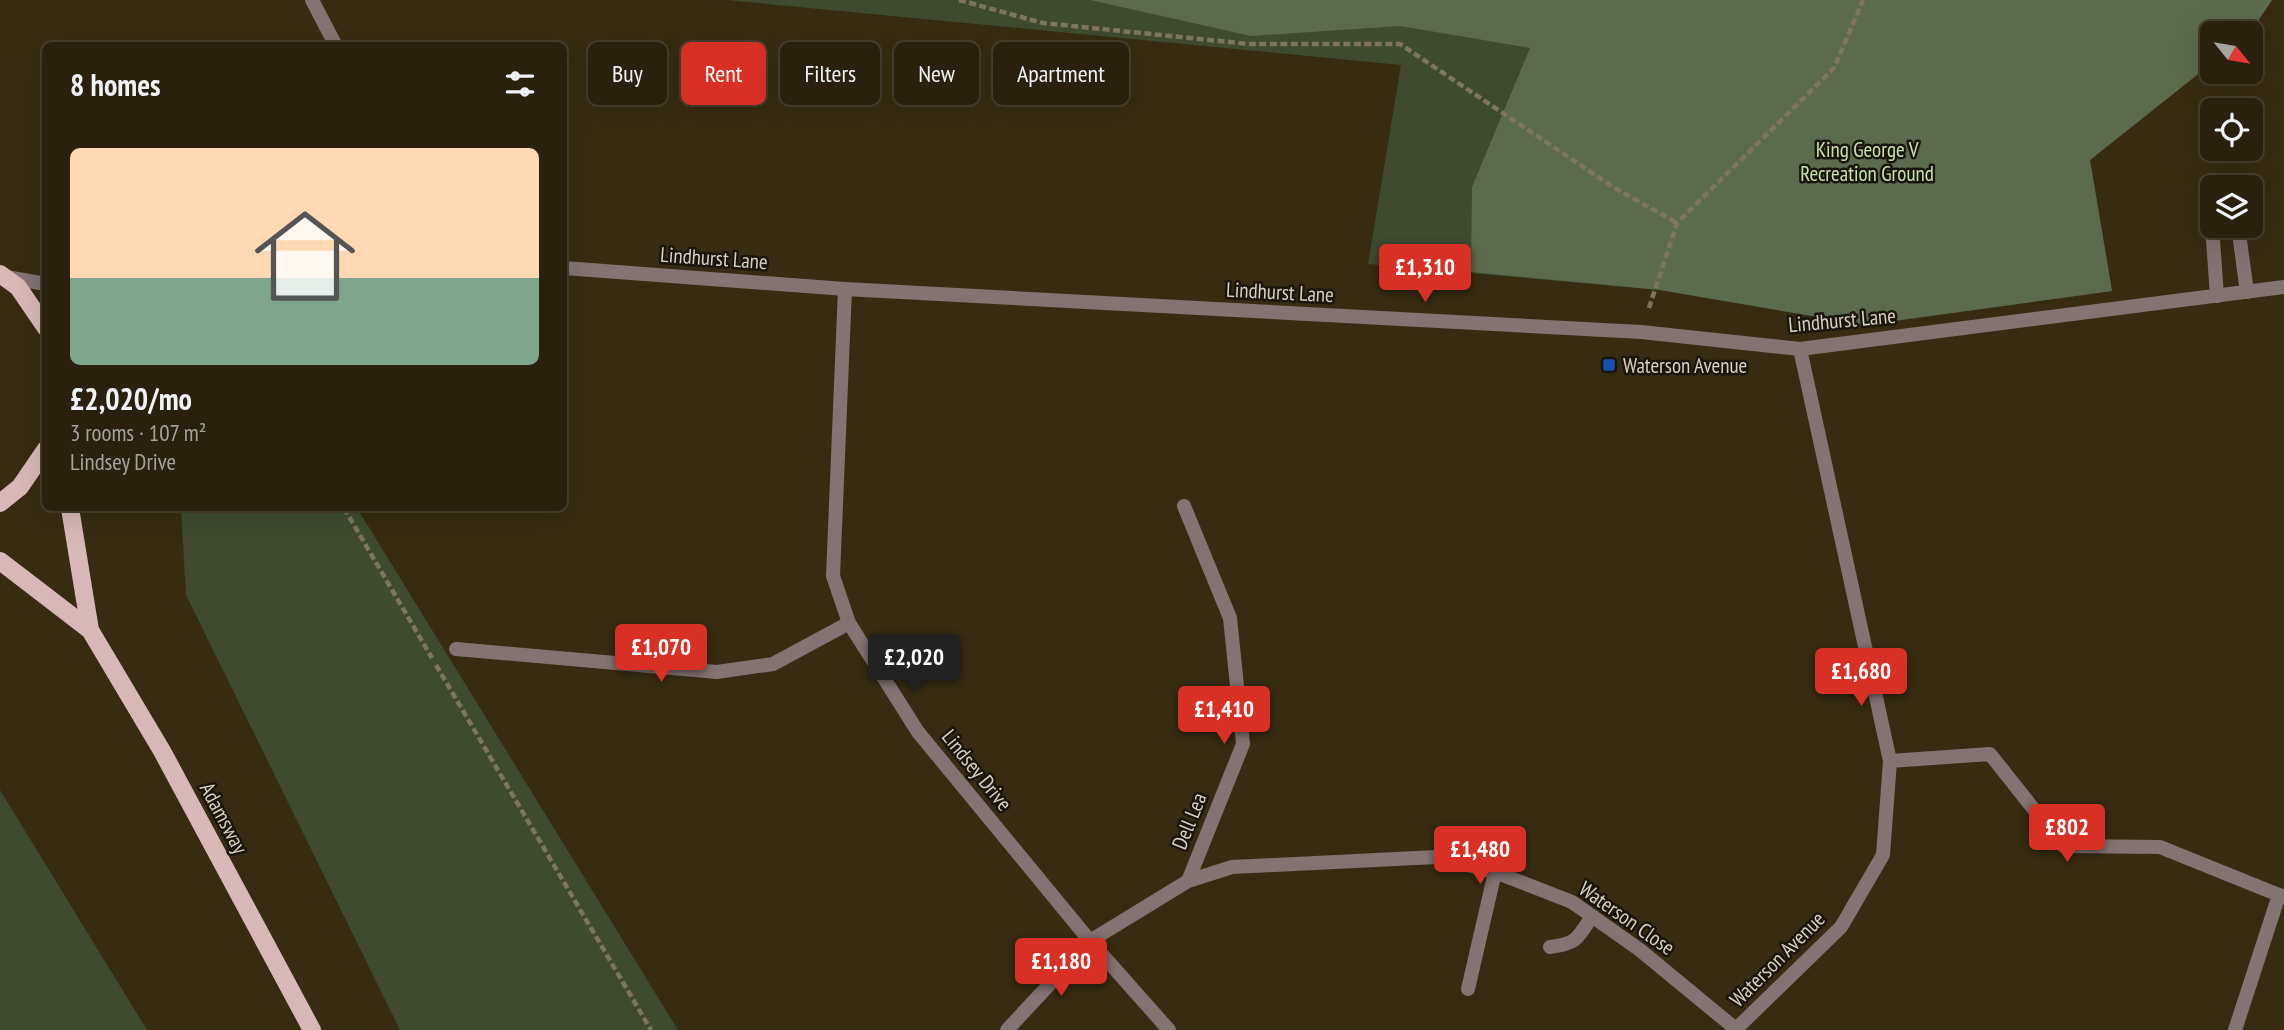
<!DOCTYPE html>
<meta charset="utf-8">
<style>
:root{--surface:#29210e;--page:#312917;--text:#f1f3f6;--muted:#a5a39e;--line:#453e2e;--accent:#d93025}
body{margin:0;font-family:"PT Sans Narrow",sans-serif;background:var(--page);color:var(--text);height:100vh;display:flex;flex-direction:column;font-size:26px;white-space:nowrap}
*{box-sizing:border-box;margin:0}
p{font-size:23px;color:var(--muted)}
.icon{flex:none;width:38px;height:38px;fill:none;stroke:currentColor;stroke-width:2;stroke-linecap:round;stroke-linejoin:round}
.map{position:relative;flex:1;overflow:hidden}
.sheet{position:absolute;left:42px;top:42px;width:525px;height:469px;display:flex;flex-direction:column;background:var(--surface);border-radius:10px;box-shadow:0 7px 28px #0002,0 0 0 2px var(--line)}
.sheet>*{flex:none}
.hud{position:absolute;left:588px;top:42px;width:665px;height:63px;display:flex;gap:14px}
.needle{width:46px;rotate:120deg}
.controls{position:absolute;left:2200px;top:21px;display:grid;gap:14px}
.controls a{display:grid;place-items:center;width:63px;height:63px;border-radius:10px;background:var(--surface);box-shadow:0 7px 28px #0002,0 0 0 2px var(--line);font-size:35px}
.price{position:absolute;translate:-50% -60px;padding:0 16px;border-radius:7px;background:var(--accent);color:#fff;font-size:23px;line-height:46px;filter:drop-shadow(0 2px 4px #0008)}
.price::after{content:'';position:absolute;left:50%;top:42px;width:21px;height:16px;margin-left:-10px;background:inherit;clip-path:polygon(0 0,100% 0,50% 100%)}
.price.selected{background:#222;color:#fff}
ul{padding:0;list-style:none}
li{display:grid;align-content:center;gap:14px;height:371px;padding:0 28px}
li+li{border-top:2px solid var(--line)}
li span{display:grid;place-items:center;height:217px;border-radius:10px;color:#555}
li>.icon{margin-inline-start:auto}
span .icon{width:126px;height:126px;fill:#fffc;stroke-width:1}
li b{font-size:30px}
h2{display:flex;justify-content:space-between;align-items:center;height:84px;padding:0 28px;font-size:30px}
.pill{padding:0 24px;border-radius:10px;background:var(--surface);box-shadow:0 7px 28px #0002,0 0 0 2px var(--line);font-size:24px;line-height:63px}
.pill.selected{background:var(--accent);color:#fff}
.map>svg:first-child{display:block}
.green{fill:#3e4b30}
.forest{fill:#5c6b4e}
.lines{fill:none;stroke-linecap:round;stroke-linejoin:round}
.path{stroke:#7e7560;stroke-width:4.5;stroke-dasharray:7 3.5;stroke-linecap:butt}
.lane{stroke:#837372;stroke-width:14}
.street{stroke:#837372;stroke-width:14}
.primary{stroke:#d8b8b6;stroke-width:18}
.transit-dot{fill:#1a4fb4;stroke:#1a150a;stroke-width:2.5}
.labels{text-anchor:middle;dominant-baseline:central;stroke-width:5;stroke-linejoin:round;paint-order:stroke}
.park-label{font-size:21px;fill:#c7e3ac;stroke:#1a150a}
.street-label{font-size:21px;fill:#d8d1c2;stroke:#1a150a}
.poi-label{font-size:21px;fill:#d8d1c2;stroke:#1a150a;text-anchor:start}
</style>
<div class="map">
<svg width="2284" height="1030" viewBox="0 0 2284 1030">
<rect width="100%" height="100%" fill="#372c12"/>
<!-- green -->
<path class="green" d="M727,0H2272L2250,33H2212V63L2090,160L2112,291L1865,325L1660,290L1368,264L1401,65Z
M181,508H357L678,1030H400L186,595Z
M0,790L147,1030H0Z"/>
<!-- forest -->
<path class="forest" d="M1090,0H2272L2250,33H2212V63L2090,160L2112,291L1865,325L1660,290L1471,272L1472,187L1530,48L1400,26L1251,36Z"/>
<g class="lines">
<!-- path -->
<path class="path" d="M959,0L1043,23L1249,44H1400L1613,187L1677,223
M1649,308L1677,223L1834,68L1863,0
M344,508L432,658
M436,665L651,1030"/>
<!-- lane -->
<path class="lane" d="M2212,226L2217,296
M2238,226L2247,292
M1550,947C1577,944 1578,938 1592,916
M1468,989L1495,872
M2235,1030L2279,895"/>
<!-- street -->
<path class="street" d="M312,0L336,46
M564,268L845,289L1641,332L1800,349L2284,287
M6,277L46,284
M845,289L833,576L849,623L918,732L1090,941L1169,1030
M456,649L717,672L773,664L849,623
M1890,761L1990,754L2063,846L2160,847L2284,897
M1188,881L1232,867L1436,857L1495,872L1572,902L1640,950L1737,1030
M1736,1029L1841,927L1883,855L1890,761L1800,349
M1007,1030L1090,941L1188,881L1243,744L1230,618L1184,506"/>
<!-- primary -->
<path class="primary" d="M0,274L18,287L46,328
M0,503L20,487L46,449
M70,508L90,630L162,751L312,1030
M0,561L90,630"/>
</g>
<!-- markers -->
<rect class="transit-dot" x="1602" y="358" width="14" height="14" rx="3.5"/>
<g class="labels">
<!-- park labels -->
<g class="park-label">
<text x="1867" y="149">King George V<tspan x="1867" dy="24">Recreation Ground</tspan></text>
</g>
<!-- street labels -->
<g class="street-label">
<text transform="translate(714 258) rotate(4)">Lindhurst Lane</text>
<text transform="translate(1280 292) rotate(3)">Lindhurst Lane</text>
<text transform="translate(1842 320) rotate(-5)">Lindhurst Lane</text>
<text transform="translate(977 770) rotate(51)">Lindsey Drive</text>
<text transform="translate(224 818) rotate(62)">Adamsway</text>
<text transform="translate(1189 821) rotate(-68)">Dell Lea</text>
<text transform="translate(1627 918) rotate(35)">Waterson Close</text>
<text transform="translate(1777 959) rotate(-45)">Waterson Avenue</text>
</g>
<!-- poi labels -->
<g class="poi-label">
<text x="1623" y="365">Waterson Avenue</text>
</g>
</g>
</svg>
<div class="controls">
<a><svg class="needle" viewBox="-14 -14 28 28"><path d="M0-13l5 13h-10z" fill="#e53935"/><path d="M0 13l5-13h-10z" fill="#a5a39e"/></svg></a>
<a><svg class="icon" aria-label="locate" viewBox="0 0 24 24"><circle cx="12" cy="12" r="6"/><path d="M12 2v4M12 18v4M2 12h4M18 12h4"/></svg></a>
<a><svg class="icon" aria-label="layers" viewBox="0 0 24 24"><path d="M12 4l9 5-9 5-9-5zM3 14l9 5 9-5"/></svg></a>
</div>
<b class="price" style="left:1425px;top:304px">£1,310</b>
<b class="price" style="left:661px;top:684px">£1,070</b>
<b class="price selected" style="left:914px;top:694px">£2,020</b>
<b class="price" style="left:1861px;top:708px">£1,680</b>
<b class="price" style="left:1224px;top:746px">£1,410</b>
<b class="price" style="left:2067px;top:864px">£802</b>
<b class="price" style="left:1480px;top:886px">£1,480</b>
<b class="price" style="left:1061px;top:998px">£1,180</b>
<div class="hud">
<a class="pill">Buy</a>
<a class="pill selected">Rent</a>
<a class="pill">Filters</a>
<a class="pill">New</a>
<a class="pill">Apartment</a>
</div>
<section class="sheet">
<h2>8 homes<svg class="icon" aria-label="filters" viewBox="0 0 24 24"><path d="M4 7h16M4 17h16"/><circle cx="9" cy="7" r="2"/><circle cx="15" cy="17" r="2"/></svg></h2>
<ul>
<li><span style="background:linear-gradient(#ffd9b3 60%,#7fa58c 0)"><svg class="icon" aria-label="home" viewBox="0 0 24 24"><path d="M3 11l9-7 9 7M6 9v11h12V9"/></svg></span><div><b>£2,020/mo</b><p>3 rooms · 107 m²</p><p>Lindsey Drive</p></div></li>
</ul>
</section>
</div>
